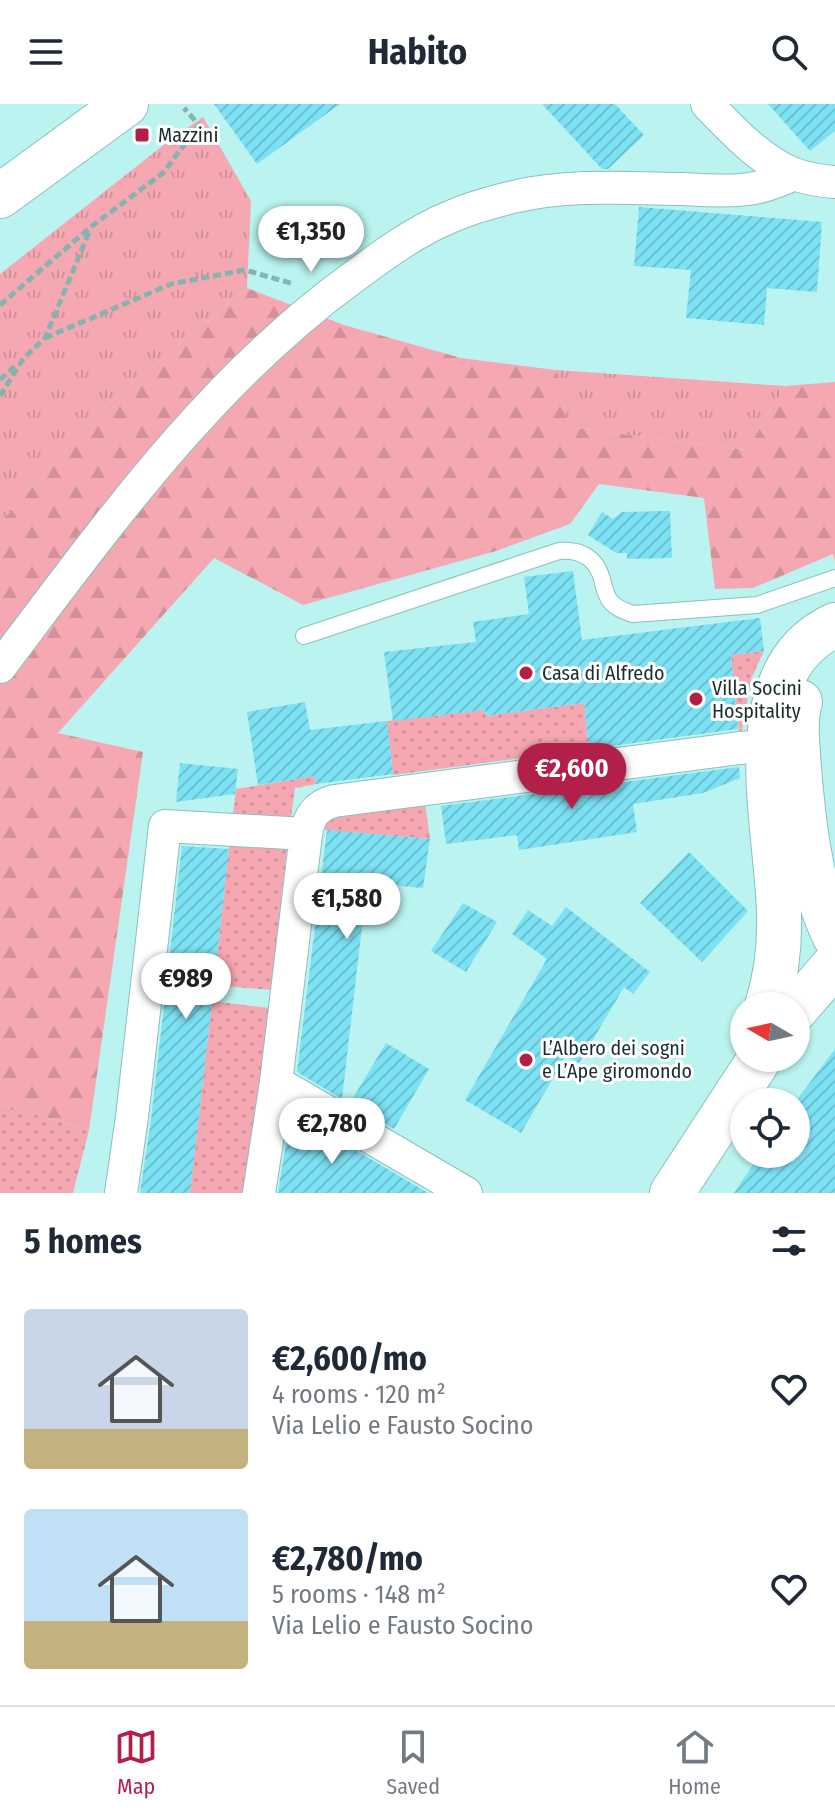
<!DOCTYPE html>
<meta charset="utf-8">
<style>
:root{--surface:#fff;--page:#f2f2f3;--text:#1f2937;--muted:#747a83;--line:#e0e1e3;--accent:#b22049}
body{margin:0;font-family:"Fira Sans Condensed",sans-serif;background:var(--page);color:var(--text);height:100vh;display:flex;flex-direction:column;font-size:30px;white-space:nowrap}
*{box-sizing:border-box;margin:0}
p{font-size:26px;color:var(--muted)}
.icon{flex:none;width:44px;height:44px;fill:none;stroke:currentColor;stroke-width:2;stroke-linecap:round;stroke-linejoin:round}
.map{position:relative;height:1089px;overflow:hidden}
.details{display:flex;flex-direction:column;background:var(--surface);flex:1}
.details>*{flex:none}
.needle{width:52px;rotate:279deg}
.tools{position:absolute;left:730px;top:888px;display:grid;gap:16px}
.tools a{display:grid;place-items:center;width:80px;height:80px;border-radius:50%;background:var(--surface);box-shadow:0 2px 6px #0004;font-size:40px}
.price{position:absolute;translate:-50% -68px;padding:0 18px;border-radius:28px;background:#fff;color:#222;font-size:26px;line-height:52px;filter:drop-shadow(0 2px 4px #0008)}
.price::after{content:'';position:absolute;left:50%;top:48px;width:24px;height:18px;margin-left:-12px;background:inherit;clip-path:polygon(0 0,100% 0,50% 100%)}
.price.on{background:var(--accent);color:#fff}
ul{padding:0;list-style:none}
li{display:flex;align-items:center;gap:24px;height:200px;padding:0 24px}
li span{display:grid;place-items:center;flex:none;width:224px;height:160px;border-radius:8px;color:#555}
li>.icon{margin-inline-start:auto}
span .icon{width:96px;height:96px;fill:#fffc;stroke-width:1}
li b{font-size:34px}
h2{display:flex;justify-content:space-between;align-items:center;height:96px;padding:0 24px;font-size:34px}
header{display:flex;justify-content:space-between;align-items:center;height:104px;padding:0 24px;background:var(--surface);font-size:36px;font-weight:700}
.tab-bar{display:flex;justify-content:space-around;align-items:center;height:112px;border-top:2px solid var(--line);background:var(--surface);font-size:22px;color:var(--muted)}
.tab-bar a{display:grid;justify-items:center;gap:4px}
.tab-bar .on{color:var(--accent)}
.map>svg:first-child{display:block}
.grass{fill:url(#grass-tufts)}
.forest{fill:url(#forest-firs)}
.garden{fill:url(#garden-dots)}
.building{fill:url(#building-hatch)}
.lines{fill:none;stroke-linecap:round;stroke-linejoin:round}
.service-casing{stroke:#89c0bd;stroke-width:18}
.minor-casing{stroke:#89c0bd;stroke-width:34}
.secondary-casing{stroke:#89c0bd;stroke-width:46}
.path{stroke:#86b3b0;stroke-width:5;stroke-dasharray:8 4;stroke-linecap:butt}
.service{stroke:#fff;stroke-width:16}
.minor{stroke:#fff;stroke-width:32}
.secondary{stroke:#fff;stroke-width:44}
.poi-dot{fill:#b22049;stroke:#fff;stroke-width:3}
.labels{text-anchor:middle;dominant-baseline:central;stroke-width:6;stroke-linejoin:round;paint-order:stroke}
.poi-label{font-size:20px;fill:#192f2e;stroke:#fff;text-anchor:start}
</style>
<header><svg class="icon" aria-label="menu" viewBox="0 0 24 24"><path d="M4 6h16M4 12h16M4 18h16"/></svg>Habito<svg class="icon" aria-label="search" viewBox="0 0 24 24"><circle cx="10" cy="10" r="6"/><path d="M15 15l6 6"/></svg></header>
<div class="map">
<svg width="835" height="1089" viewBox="0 0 835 1089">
<defs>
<pattern id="grass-tufts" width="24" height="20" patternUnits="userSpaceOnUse" patternTransform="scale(2)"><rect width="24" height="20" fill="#f6a8b2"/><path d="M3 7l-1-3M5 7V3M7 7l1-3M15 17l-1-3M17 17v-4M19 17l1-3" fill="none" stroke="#d29199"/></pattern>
<pattern id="forest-firs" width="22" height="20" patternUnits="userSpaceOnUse" patternTransform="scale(2)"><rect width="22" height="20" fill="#f6a8b2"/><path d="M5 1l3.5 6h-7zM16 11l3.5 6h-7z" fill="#d29199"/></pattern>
<pattern id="garden-dots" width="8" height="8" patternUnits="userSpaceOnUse" patternTransform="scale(2)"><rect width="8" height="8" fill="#f6a8b2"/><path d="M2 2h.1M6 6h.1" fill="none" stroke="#d29199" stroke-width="1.8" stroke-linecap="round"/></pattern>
<pattern id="building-hatch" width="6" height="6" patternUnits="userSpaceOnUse" patternTransform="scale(2)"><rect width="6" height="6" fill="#7de1f4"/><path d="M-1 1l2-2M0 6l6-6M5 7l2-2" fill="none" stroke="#6bc1d2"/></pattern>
</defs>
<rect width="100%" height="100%" fill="#baf3ef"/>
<!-- grass -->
<path class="grass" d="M203,13L251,97L247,184L110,298L0,419V170L170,36Z
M556,266L785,282L747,346L567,323Z"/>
<!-- forest -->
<path class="forest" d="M247,184L344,221L461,254L556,266L568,323L747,346L785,282L835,278V457L833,450L753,484L715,485L704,394L599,380L570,420L496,447L303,501L214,454L58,629L143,648L89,1026L0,1000V419L110,298Z"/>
<!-- garden -->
<path class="garden" d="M764,547L751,575L742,627L739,628L731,551Z
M584,599L589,645L393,671L387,617L485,606L486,612Z
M315,672L316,680L295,684L290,720L232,718L236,685Z
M425,700L430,735L325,726L326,719L331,713Z
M230,734L288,736L271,886L214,881Z
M212,897L269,904L248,1089H190Z
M0,1000L89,1026L73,1089H0Z"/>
<!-- building -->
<path class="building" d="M214,0H340L257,60Z
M542,0H615L644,31L608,65H602Z
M768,0H835V27L810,47Z
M639,103L822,118L817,188L767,184L764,221L686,214L691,166L634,162Z
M670,407L672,454L627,455V449H616L588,431L602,408L613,415L622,408Z
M573,467L582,536L760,514L764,547L731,551L738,625L589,645L584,599L486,612L485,606L393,617L384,548L476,538L473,518L529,510L524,473Z
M305,598L310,626L387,617L393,670L316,680L315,672L258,681L247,608Z
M180,659L238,665L235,690L176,698Z
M739,663L740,674L703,689L633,700L637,728L519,746L517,731L446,740L441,702Z
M327,726L430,735L423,784L367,779L342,995L297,968Z
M182,742L229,745L204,968L190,1089H140L151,1016Z
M689,748L748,807L702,858L640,799Z
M463,799L497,818L466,868L431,847Z
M566,803L650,868L633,890L624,883L579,959L566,952L521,1029L465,996L547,855L512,830L528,806L552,822Z
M386,939L429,965L394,1025L350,999Z
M835,945V1089H734L760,1050H796V997Z
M291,1008L428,1089H278Z"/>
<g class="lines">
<defs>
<path id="service" d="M304,532L559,447C580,445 596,453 602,475C604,483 605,491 611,498C617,505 625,507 633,510L757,501L835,474"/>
<path id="minor" d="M707,0C731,25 759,55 791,69C804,74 821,77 835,78
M0,563C106,423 209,278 352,174C383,151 414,128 450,113C470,104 492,98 513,93C568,80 626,84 682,85C704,86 727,88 749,85C765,83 779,77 794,70
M121,1089L132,1013L165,722L306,730
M259,1089L276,978
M466,1089L276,978L306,730C309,712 316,702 334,697L740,644L789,640"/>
<path id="secondary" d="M0,92L126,0
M800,598C794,620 798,642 799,665C804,722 810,781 835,833
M767,902C776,873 780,841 779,811C778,723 733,568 835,521
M796,905L835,860
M672,1089L760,954"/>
</defs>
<!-- service casing -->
<use href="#service" class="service-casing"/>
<!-- minor casing -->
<use href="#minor" class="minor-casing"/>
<!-- secondary casing -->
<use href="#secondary" class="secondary-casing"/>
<!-- path -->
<path class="path" d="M0,201L92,122L163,69L199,21L184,4
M45,234L171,180L245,166L294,180
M0,276L16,261
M0,292L23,255L45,234L90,126"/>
<!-- service -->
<use href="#service" class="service"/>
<!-- minor -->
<use href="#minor" class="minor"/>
<!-- secondary -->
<use href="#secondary" class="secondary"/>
</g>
<!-- markers -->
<g class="poi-dot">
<rect x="134" y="23" width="16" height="16" rx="4"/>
<circle cx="526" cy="569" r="8"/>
<circle cx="696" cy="595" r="8"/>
<circle cx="526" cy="956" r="8"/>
</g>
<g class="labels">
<!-- poi labels -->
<g class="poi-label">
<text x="158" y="31">Mazzini</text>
<text x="542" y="569">Casa di Alfredo</text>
<text x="712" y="584">Villa Socini<tspan x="712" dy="23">Hospitality</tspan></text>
<text x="542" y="944">L’Albero dei sogni<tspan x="542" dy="23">e L’Ape giromondo</tspan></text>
</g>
</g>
</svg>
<div class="tools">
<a><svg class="needle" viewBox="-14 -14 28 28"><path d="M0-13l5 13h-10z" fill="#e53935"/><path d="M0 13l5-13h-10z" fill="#747a83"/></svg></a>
<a><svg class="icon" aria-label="locate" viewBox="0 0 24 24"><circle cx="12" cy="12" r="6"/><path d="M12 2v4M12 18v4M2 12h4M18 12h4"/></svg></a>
</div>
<b class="price" style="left:311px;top:170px">€1,350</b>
<b class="price on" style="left:572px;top:707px">€2,600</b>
<b class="price" style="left:347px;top:837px">€1,580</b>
<b class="price" style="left:186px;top:917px">€989</b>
<b class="price" style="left:332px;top:1062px">€2,780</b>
</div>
<section class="details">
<h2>5 homes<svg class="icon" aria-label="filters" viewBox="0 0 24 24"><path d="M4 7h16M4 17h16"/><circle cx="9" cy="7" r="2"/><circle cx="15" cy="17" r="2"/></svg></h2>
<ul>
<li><span style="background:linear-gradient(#c9d6e8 75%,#c2b280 0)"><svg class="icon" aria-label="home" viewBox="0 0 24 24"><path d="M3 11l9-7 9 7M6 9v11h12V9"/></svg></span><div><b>€2,600/mo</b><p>4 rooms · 120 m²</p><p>Via Lelio e Fausto Socino</p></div><svg class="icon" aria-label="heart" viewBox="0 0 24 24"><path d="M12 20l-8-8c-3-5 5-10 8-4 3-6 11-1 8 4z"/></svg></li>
<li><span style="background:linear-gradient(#bfe0f5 70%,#c2b280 0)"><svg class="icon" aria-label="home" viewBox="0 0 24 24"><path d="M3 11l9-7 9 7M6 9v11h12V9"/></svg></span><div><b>€2,780/mo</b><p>5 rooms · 148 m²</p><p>Via Lelio e Fausto Socino</p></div><svg class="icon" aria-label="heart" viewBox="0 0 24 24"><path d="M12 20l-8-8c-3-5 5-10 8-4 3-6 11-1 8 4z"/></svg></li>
</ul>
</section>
<nav class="tab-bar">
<a class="on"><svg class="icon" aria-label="map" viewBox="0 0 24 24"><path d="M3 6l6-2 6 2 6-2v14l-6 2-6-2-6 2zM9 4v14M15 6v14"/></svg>Map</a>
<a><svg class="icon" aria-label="saved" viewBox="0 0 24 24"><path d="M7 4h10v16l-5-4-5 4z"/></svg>Saved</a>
<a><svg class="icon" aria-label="home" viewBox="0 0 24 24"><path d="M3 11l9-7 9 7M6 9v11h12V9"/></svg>Home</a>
</nav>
